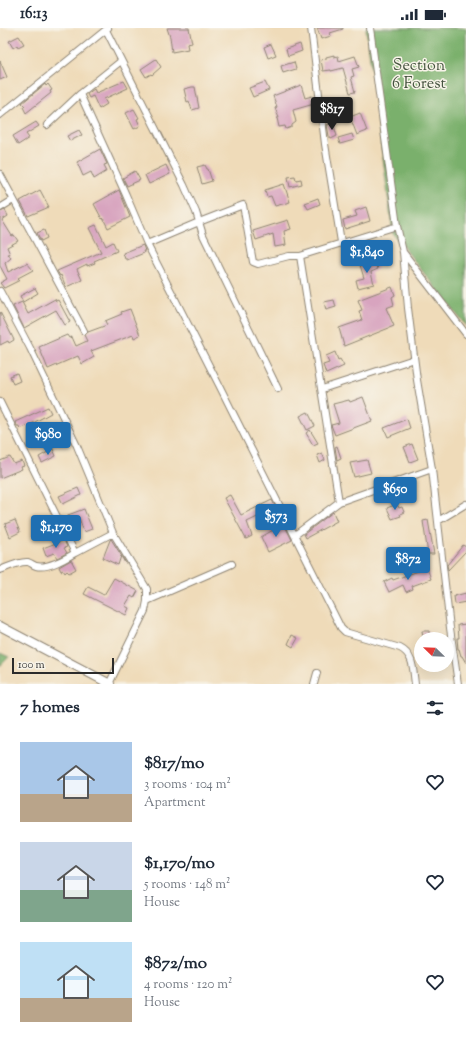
<!DOCTYPE html>
<meta charset="utf-8">
<style>
:root{--surface:#fff;--page:#f2f2f3;--text:#1f2937;--muted:#747a83;--accent:#1f6fb2}
body{margin:0;font-family:"Sorts Mill Goudy",serif;background:var(--page);color:var(--text);height:100vh;display:flex;flex-direction:column;font-size:15px;white-space:nowrap}
*{box-sizing:border-box;margin:0}
p{font-size:13px;color:var(--muted)}
.icon{flex:none;width:22px;height:22px;fill:none;stroke:currentColor;stroke-width:2;stroke-linecap:round;stroke-linejoin:round}
.map{position:relative;height:656px;overflow:hidden}
.sheet{display:flex;flex-direction:column;background:var(--surface);flex:1}
.sheet>*{flex:none}
.needle{width:26px;rotate:293deg}
.buttons{position:absolute;left:414px;top:604px;display:grid;gap:8px}
.buttons a{display:grid;place-items:center;width:40px;height:40px;border-radius:50%;background:var(--surface);box-shadow:0 4px 16px #0002;font-size:20px}
.scale{position:absolute;left:12px;bottom:10px;width:102px;box-sizing:border-box;padding-left:4px;border:2px solid #2b2b2b;border-top:0;font-size:11px;line-height:14px;white-space:nowrap;color:#2b2b2b;-webkit-text-stroke:3px #f7f3e8;paint-order:stroke}
.price{position:absolute;translate:-50% -34px;padding:0 9px;border-radius:4px;background:var(--accent);color:#fff;font-size:13px;line-height:26px;filter:drop-shadow(0 1px 2px #0008)}
.price::after{content:'';position:absolute;left:50%;top:24px;width:12px;height:9px;margin-left:-6px;background:inherit;clip-path:polygon(0 0,100% 0,50% 100%)}
.price.selected{background:#222;color:#fff}
ul{padding:0;list-style:none}
li{display:flex;align-items:center;gap:12px;height:100px;padding:0 20px}
li span{display:grid;place-items:center;flex:none;width:112px;height:80px;border-radius:0px;color:#555}
li>.icon{margin-inline-start:auto}
span .icon{width:48px;height:48px;fill:#fffc;stroke-width:1}
li b{font-size:17px}
h2{display:flex;justify-content:space-between;align-items:center;height:48px;padding:0 20px;font-size:17px}
.status{display:flex;justify-content:space-between;align-items:center;height:28px;padding:0 20px;background:var(--surface);direction:ltr}
.status svg{height:11px;fill:currentColor}
.map>svg:first-child{display:block}
.forest{fill:#7ab06c;stroke:#526e4c}
.building{fill:#d8a4bf}
.lines{fill:none;stroke-linecap:round;stroke-linejoin:round}
.minor-casing{stroke:#8d8372;stroke-width:8}
.tertiary-casing{stroke:#8d8372;stroke-width:10}
.minor{stroke:#fff;stroke-width:6}
.tertiary{stroke:#fff;stroke-width:8}
.labels{text-anchor:middle;dominant-baseline:central;stroke-width:3;stroke-linejoin:round;paint-order:stroke}
.park-label{font-size:16px;fill:#465440;stroke:#f7f3e8}
</style>
<div class="status"><b>16:13</b><svg viewBox="0 0 49 12"><path d="M0 12V9h3v3zM5 12V6h3v6zM10 12V3h3v9zM15 12V0h3v12zM26 1h20v11H26zM47 4h2v5h-2z"/></svg></div>
<div class="map">
<svg width="466" height="656" viewBox="0 0 466 656">
<rect width="100%" height="100%" fill="#f7f3e8"/>
<filter id="ink" filterUnits="userSpaceOnUse"><feTurbulence type="fractalNoise" baseFrequency=".025" numOctaves="2"/><feDisplacementMap in="SourceGraphic" scale="8" xChannelSelector="R" yChannelSelector="G"/><feConvolveMatrix kernelMatrix="1 2 1 2 8 2 1 2 1" color-interpolation-filters="sRGB"/></filter>
<filter id="wash" filterUnits="userSpaceOnUse"><feTurbulence type="fractalNoise" baseFrequency=".012" numOctaves="4" result="noise"/><feDisplacementMap in="SourceGraphic" scale="16" xChannelSelector="R" yChannelSelector="G"/><feGaussianBlur stdDeviation="0.9" result="paint"/><feColorMatrix in="noise" values="0 0 0 0 0 0 0 0 0 0 0 0 0 0 0 0 0 1.4 0 .05"/><feComposite in="paint" operator="in"/></filter>
<g filter="url(#wash)">
<rect width="100%" height="100%" fill="#efdbb9"/>
<!-- forest -->
<path class="forest" d="M366,0H466V298L393,206Z
M0,625L9,629L0,638Z"/>
<g id="blocks">
<!-- building -->
<path class="building" d="M167,0H189L192,15L187,16L188,21L172,24L170,9Z
M317,0H343V1L330,5L331,8L321,11Z
M19,8L24,16L18,19L17,17L13,20L9,13Z
M271,16L276,27L268,30L264,19Z
M300,16L302,23L288,28L286,21Z
M334,27V29L338,28L339,33L355,28L359,39L352,41L354,48L351,49L355,64L350,65L343,40L331,43V42L323,43L321,32L326,31V29Z
M156,31L161,39L152,47L151,46L146,49L141,41Z
M0,33L7,49L0,52Z
M294,34L296,41L283,45L281,38Z
M124,53L128,60L104,71L107,76L99,81L93,68L89,70L87,66L94,61L96,65Z
M265,54L269,62L253,69L249,60Z
M45,56L46,58L48,56L52,62L50,63L51,65L26,85L23,79L25,78L22,75Z
M301,57L305,70L312,68L314,76L293,82L296,94L292,97V99L286,101L285,98L279,99L277,90H279L275,80L277,79L273,68Z
M192,59H195L199,80L192,82L189,73L187,74L184,61Z
M134,81L139,90L137,91L140,98L134,101L126,85Z
M360,85L367,103L357,107L350,89Z
M36,94L39,98L26,106L29,110L18,117L13,108Z
M333,95L337,108L331,111L329,108L327,97Z
M79,102L82,107L70,113L67,108Z
M352,106L354,112L340,116L338,110Z
M100,121L107,136L104,137L107,143L94,151L91,144L83,148L77,134Z
M166,137L170,146L149,156L145,147Z
M205,137L207,141H208L212,153L202,156L197,139Z
M135,143L140,152L127,158L123,150Z
M295,148L296,152L301,151L302,156L290,159L288,149Z
M284,156L290,174L275,178L271,168L267,169L265,162Z
M40,162L49,179L28,188L20,173Z
M119,162L130,189L108,200L103,190L102,191L94,176Z
M318,170L320,176L308,181L305,175Z
M366,179L370,193L345,201L343,192L357,188L355,183Z
M5,182L8,188L2,192L12,208L14,207L18,213L7,219L10,226H8L11,230L5,235L8,244L27,235L33,242L18,250L20,252L4,260L0,255L7,251L0,238V184Z
M288,192L291,201L284,203L286,217L275,219L273,206L256,212L253,203Z
M96,197L106,218L113,214L117,223L94,233L95,235L87,238V236L77,241L82,252L66,259L61,247L60,248L57,243L101,224L89,200Z
M44,202L47,210L41,213L37,205Z
M143,217L145,223H143L144,225L127,232V231H125L123,225Z
M375,232L378,241L371,244L374,256L358,260L356,252L364,250L360,237Z
M392,259L395,267L392,269L394,277L386,280L394,298L344,318L339,300L362,292L359,283L362,282L358,272Z
M35,260L38,265L23,274L20,268Z
M55,271L56,273L58,272L70,294L65,297L56,282L24,300L13,278L22,274L28,286Z
M334,272L336,279L326,282L324,274Z
M130,281L140,307L134,310L133,307L91,323L94,329L82,336L78,328L48,341L39,319L67,307L69,310L72,309L76,318L87,313L84,307L88,304L107,297L105,293L122,286L121,284Z
M0,284L14,312L9,315L8,313L0,317Z
M335,324L338,332L340,331L344,338L326,346L323,337L329,335L326,328Z
M17,345L20,353L13,356L10,348Z
M363,369L372,393L335,407L331,397L339,395L333,376L349,372L350,374Z
M48,379L51,385L33,395L20,401L19,398H17L15,394Z
M308,384L315,398L307,402L300,388Z
M407,391L410,400L388,409L384,400Z
M57,395L60,405L57,406L58,409L48,411L44,399Z
M310,402L318,415L313,417L306,405Z
M412,416L418,431L410,434L404,419Z
M337,418L341,430L337,432L335,419Z
M53,421L56,428L42,435L39,429Z
M322,425L325,432L320,435L317,427Z
M10,429L14,436L22,433L24,438L21,439L22,441L0,450V433Z
M367,432L371,445L354,449L350,435Z
M78,460L81,467L63,476L59,468Z
M230,467L241,487L272,472L276,480L247,494L252,508L246,511L224,470Z
M397,476L399,480L402,479L404,484L400,486L401,488L392,491L387,480Z
M84,481L92,501L84,504L79,490L70,493L68,487Z
M333,484L337,493L306,510L304,506Z
M15,492L20,504L10,509L5,496Z
M428,492L434,526H428L423,493Z
M284,496L292,512L268,524L261,509Z
M111,511L126,535H125L121,528L118,537L103,530L110,512Z
M64,512L67,519L64,520L67,525L57,530L54,525L46,528L43,520Z
M463,517L466,519V523L448,542L447,537Z
M71,532L76,541L69,545L67,543L65,545L63,542L61,543L59,539Z
M427,540L431,551L412,558L413,561L406,564L403,557L389,564L384,554L392,550L393,552Z
M114,550L138,563L134,570L131,568L125,578L129,580L126,587L84,566L88,559L104,567Z
M466,565V574L455,576L454,568Z
M466,596V635L462,628H461L459,621H458L457,610H459L458,597Z
M422,603H429L430,611H423Z
M292,607L298,610L293,619L288,616Z"/>
</g>
</g>
<g filter="url(#ink)">
<use href="#blocks" fill-opacity="0" stroke="#8d8372" stroke-width="1"/>
<g class="lines">
<defs>
<path id="minor" d="M311,0L325,116L341,214
M370,0L397,198
M106,2L184,157L196,184L203,207L278,361
M121,33L80,66L126,167L147,216L219,357L341,600L345,604L400,620C414,627 413,642 415,656
M0,87L108,0
M47,97L80,66
M0,146L84,303
M0,180L13,172
M147,216L199,194L243,177L253,234L258,236L289,228H300L397,198L403,224L408,280L417,352L432,441L450,600L458,656
M403,224L466,306
M300,228L339,474
M0,263L30,320L77,418L113,505L147,561V573L145,583L109,656
M322,361L414,331
M0,374L75,525L113,505
M438,493L466,476
M295,507L339,474L432,441
M0,542C8,539 19,533 28,534C31,535 33,537 36,538C48,541 65,531 75,525
M147,573L232,536
M314,656L317,645"/>
<path id="tertiary" d="M0,598L110,656"/>
</defs>
<!-- minor casing -->
<use href="#minor" class="minor-casing"/>
<!-- tertiary casing -->
<use href="#tertiary" class="tertiary-casing"/>
<!-- minor -->
<use href="#minor" class="minor"/>
<!-- tertiary -->
<use href="#tertiary" class="tertiary"/>
</g>
</g>
<g class="labels">
<!-- park labels -->
<g class="park-label">
<text x="419" y="38">Section<tspan x="419" dy="18">6 Forest</tspan></text>
</g>
</g>
</svg>
<div class="buttons">
<a><svg class="needle" viewBox="-14 -14 28 28"><path d="M0-13l5 13h-10z" fill="#e53935"/><path d="M0 13l5-13h-10z" fill="#747a83"/></svg></a>
</div>
<div class="scale">100 m</div>
<b class="price selected" style="left:332px;top:103px">$817</b>
<b class="price" style="left:367px;top:246px">$1,840</b>
<b class="price" style="left:48px;top:428px">$980</b>
<b class="price" style="left:395px;top:483px">$650</b>
<b class="price" style="left:276px;top:510px">$573</b>
<b class="price" style="left:56px;top:521px">$1,170</b>
<b class="price" style="left:408px;top:553px">$872</b>
</div>
<section class="sheet">
<h2>7 homes<svg class="icon" aria-label="filters" viewBox="0 0 24 24"><path d="M4 7h16M4 17h16"/><circle cx="9" cy="7" r="2"/><circle cx="15" cy="17" r="2"/></svg></h2>
<ul>
<li><span style="background:linear-gradient(#a9c7e8 65%,#b9a48a 0)"><svg class="icon" aria-label="home" viewBox="0 0 24 24"><path d="M3 11l9-7 9 7M6 9v11h12V9"/></svg></span><div><b>$817/mo</b><p>3 rooms · 104 m²</p><p>Apartment</p></div><svg class="icon" aria-label="heart" viewBox="0 0 24 24"><path d="M12 20l-8-8c-3-5 5-10 8-4 3-6 11-1 8 4z"/></svg></li>
<li><span style="background:linear-gradient(#c9d6e8 60%,#7fa58c 0)"><svg class="icon" aria-label="home" viewBox="0 0 24 24"><path d="M3 11l9-7 9 7M6 9v11h12V9"/></svg></span><div><b>$1,170/mo</b><p>5 rooms · 148 m²</p><p>House</p></div><svg class="icon" aria-label="heart" viewBox="0 0 24 24"><path d="M12 20l-8-8c-3-5 5-10 8-4 3-6 11-1 8 4z"/></svg></li>
<li><span style="background:linear-gradient(#bfe0f5 70%,#b9a48a 0)"><svg class="icon" aria-label="home" viewBox="0 0 24 24"><path d="M3 11l9-7 9 7M6 9v11h12V9"/></svg></span><div><b>$872/mo</b><p>4 rooms · 120 m²</p><p>House</p></div><svg class="icon" aria-label="heart" viewBox="0 0 24 24"><path d="M12 20l-8-8c-3-5 5-10 8-4 3-6 11-1 8 4z"/></svg></li>
</ul>
</section>
